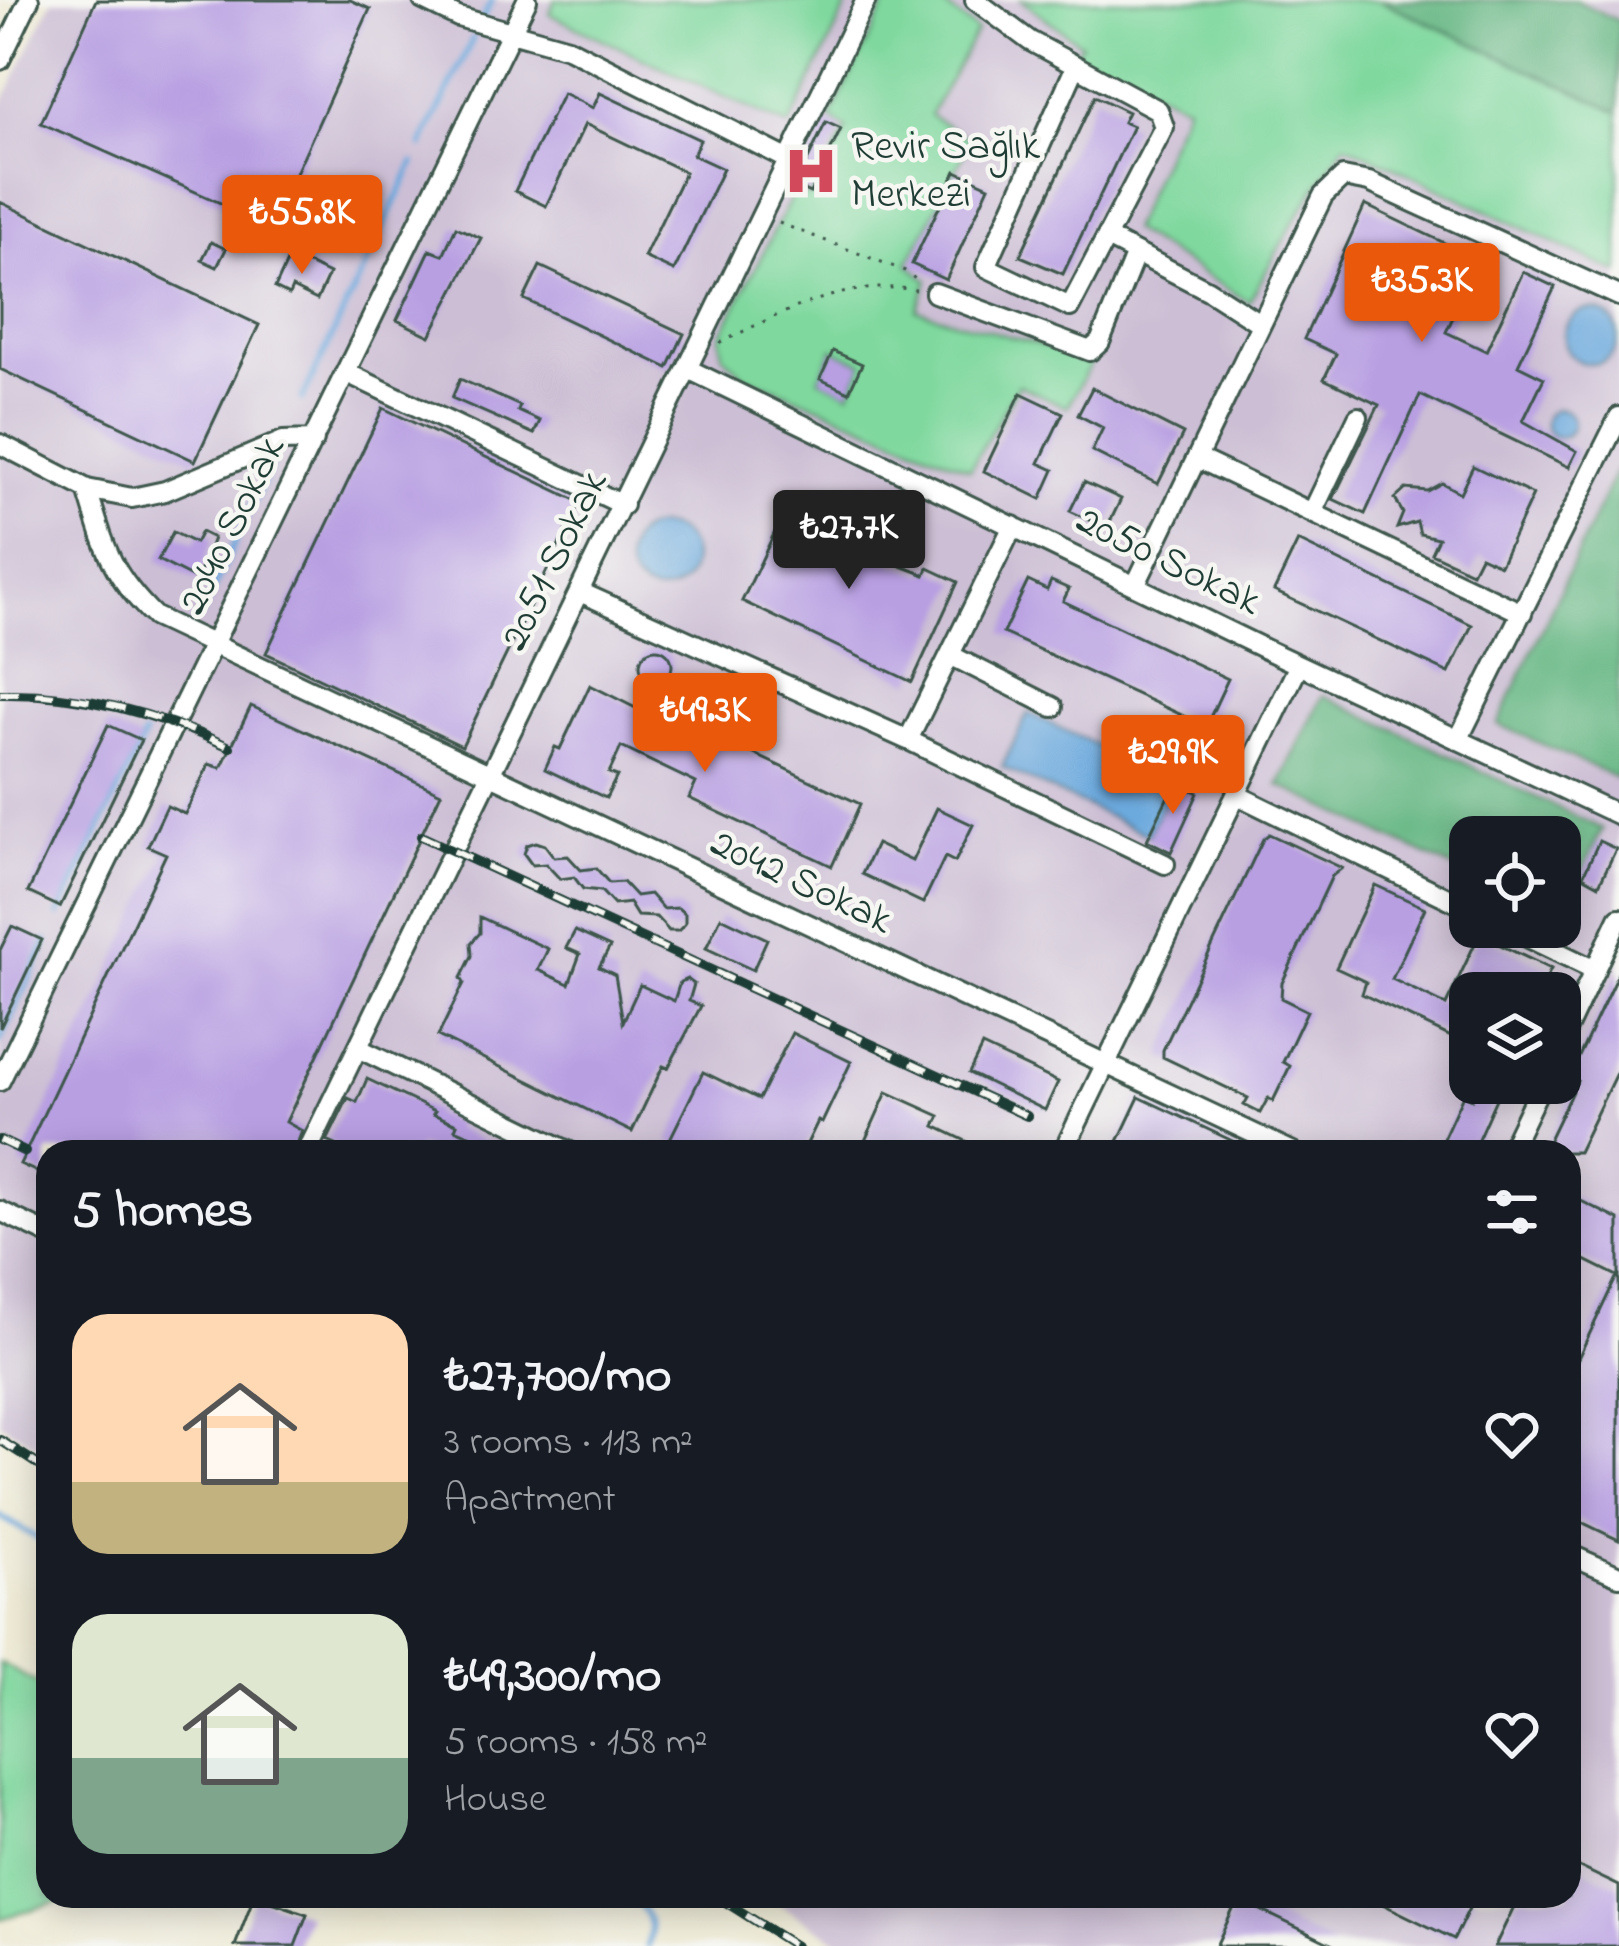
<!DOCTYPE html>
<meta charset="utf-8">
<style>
:root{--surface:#171b24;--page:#242831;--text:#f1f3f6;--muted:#9ea1a6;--accent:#ea580c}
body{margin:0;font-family:"Indie Flower",sans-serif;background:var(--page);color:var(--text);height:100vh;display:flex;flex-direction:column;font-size:45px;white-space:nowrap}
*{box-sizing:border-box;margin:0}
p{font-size:39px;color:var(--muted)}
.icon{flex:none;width:66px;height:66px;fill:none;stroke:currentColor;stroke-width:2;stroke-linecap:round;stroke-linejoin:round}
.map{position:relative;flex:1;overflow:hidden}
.details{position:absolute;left:36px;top:1140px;width:1545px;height:768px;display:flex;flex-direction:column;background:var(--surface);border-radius:36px;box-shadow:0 6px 30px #0003}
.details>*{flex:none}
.controls{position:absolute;left:1449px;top:816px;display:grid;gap:24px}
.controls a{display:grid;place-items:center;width:132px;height:132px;border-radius:24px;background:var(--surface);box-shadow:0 6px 30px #0003;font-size:60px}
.price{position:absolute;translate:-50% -102px;padding:0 27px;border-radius:12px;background:var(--accent);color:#fff;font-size:39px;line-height:78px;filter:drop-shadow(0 3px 6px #0008)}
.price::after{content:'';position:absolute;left:50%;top:72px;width:36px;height:27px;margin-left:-18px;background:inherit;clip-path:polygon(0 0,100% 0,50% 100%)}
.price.active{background:#222;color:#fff}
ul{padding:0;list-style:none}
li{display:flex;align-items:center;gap:36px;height:300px;padding:0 36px}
li span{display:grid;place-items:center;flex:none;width:336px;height:240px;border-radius:36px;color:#555}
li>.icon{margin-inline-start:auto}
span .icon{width:144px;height:144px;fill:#fffc;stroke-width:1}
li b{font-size:51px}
h2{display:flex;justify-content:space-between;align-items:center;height:144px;padding:0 36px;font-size:51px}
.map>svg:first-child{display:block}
.industrial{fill:#ccbed4;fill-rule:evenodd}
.green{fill:#7fd89e;stroke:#4f8a69;stroke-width:3;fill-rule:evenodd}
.forest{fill:#67b885;stroke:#437a5c;stroke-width:3}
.water{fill:#6ca9dd;stroke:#467388;stroke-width:3}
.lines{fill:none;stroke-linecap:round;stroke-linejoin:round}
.stream{stroke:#6ca9dd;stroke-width:6}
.building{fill:#b89fe2}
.minor-casing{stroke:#3e574c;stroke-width:24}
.path{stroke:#3e574c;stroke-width:3;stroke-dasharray:3 9;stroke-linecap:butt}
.minor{stroke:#fff;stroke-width:18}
.rail-casing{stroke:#1f3d34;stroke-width:10}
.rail{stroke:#f6f6f2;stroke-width:6;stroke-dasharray:18;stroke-linecap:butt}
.labels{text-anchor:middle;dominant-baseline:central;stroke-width:9;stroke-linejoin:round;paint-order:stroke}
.poi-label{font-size:42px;fill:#1f3d34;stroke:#f6f6f2;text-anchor:start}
.street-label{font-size:42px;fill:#1f3d34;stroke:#f6f6f2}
</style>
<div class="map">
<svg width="1619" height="1946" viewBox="0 0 1619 1946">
<rect width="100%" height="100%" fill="#f6f6f2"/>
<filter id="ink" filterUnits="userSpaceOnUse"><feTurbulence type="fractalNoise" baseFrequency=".00833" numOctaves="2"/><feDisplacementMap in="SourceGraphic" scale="24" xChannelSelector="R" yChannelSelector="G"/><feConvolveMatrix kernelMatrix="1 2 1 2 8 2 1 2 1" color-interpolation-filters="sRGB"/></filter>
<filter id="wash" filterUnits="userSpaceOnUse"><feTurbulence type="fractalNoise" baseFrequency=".004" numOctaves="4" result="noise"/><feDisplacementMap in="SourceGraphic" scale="48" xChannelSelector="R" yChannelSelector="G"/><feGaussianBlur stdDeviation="2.7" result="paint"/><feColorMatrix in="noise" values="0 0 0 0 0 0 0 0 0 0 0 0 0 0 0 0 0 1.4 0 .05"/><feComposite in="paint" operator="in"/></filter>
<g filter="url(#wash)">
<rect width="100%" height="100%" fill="#eeead5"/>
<!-- industrial -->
<path class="industrial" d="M52,0H1619V1946H847L766,1896H1569V1152H48V1453L0,1423V109ZM1470,837H1560V927H1470ZM1470,993H1560V1083H1470Z"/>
<!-- green -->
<path class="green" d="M555,0H850L789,127L549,14Z
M888,0H937L977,31L930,115L971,140L908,264L928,280L917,310L1093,360L1067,407L1018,385L970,469L744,375L723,355L720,337L794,192L810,197L847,129L830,118ZM833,349L863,363L850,393L819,379Z
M1021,0H1379L1619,112V273L1345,144L1293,223L1249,302L1131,230L1186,105L1074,55L1081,44Z
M0,1663L48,1689V1896H78L0,1919Z"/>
<!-- forest -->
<path class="forest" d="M1380,0H1575L1619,21V112Z
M1619,464V779L1498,724Z
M1323,695L1602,829L1560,916V837H1470V876L1279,785Z"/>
<!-- water -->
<path class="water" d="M1564 337a27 27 0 1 1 54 0a27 27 0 1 1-54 0Z
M1545 423a14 14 0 1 1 28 0a14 14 0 1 1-28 0Z
M627 559a33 33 0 1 1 66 0a33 33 0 1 1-66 0Z
M1028,713L1174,782L1148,835L1002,767Z"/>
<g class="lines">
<!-- stream -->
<path class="stream" d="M483,18L492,0
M422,146L473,38
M302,400L414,163
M201,615L272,462
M59,915L144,736
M0,1041L47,941
M0,1516L48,1545
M632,1896C647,1911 655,1926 647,1946"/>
</g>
<g id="blocks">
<!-- building -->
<path class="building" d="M96,0H350L370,9L272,226L41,123Z
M563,93L593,108L600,93L700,140L693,155L723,169L674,271L644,257L685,172L585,124L546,206L515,191Z
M1095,96L1128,112L1123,122L1133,126L1063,274L1020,256Z
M826,122L841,129L810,193L795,186Z
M956,171L989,186L946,280L912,264Z
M0,202L259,325L195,461L0,369Z
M1365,205L1480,260L1446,332L1486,351L1523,272L1555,287L1518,365L1544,378L1523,421L1577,451L1569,467L1420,395L1365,514L1333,499L1379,405L1324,379L1336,354L1304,339Z
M456,227L481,238L430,336L397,320L430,250L443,255Z
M211,242L226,249L217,267L202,260Z
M293,249L308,256L304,262L329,274L317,300L292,288L289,295L275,288Z
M540,266L684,334L668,368L524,299Z
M833,351L862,364L849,392L820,379Z
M460,379L520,406L518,411L540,421L534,434L452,398Z
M1092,388L1183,434L1158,484L1092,451L1103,428L1078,415Z
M1021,393L1063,413L1039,463L1054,470L1041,499L984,471Z
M383,408L580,502L462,746L266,653Z
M1473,466L1533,495L1500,565L1480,556L1472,572L1431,553L1438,538L1420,534L1417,522L1397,528L1403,513L1395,499L1406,489L1427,491L1442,483L1460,493Z
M1084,482L1121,499L1107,528L1070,511Z
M809,502L869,530L862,547L872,555L925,575L928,568L958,582L912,682L742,601L784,513L800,521Z
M173,532L195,543L201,532L213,538L197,580L158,560Z
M1298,541L1472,625L1449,673L1274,591Z
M1028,581L1047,590L1051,581L1069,589L1063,601L1228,679L1206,726L1003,633Z
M640 665a16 16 0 1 1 32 0a16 16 0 1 1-32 0Z
M590,685L713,747L718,737L860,804L832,866L689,798L696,783L621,747L609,773L617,776L606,798L545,769L555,747L560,749Z
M251,706L441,793L286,1122L302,1131L294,1152H48V1177L20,1164L166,854L148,846L167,806L185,814L209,764L221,768Z
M108,725L141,740L60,907L28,892Z
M1175,782L1198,793L1171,852L1147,840Z
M937,808L973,825L955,862L945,857L923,903L862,874L876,844L912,861Z
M1269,834L1342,868L1332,876L1282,983L1281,998L1307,1011L1283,1062L1290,1066L1273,1101L1268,1098L1260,1113L1244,1105L1248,1098L1163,1057V1050L1263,839Z
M1599,841L1616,849L1599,885L1583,876Z
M536,842L545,845L554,857L568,856L581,870L596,868L609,883L623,882L636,896L650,894L663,909L678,908L685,914V924L678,931H669L656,917L637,916L629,903L614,905L601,891L583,889L574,877L560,879L546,864L532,865L524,854L527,845Z
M1375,885L1425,908L1392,979L1446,1005L1479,935L1551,969L1539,993H1470V1046L1362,994L1366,982L1336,968Z
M480,917L548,949L538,970L569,984L580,954L566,948L575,931L610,947L599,967L615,975L623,1022L640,985L674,1001L680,982L687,979L694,984L689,1001L701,1006L668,1068L663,1066L632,1132L438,1036L464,983L461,978L472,956L471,943L480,933Z
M721,917L767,939L753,970L706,948Z
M12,926L42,940L0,1028V950Z
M1619,971V1067L1578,1152H1543L1577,1081L1569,1078Z
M792,1033L851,1062L822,1123L818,1121L803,1152H691L669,1141L703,1072L759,1099Z
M982,1046L1058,1082L1045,1110L969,1073Z
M367,1079L435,1111L433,1114L457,1124L455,1129L508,1152H433L418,1146L415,1152H333L336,1145L327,1141L348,1098L357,1102Z
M1479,1083H1503L1472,1152H1437L1463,1095L1472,1099Z
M887,1092L940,1116L935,1126L989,1152H860Z
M1139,1097L1256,1152H1113Z
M1573,1197L1619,1220V1540L1569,1516V1377L1617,1276L1569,1252V1205Z
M1569,1862L1619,1886V1946H1495L1519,1896H1569Z
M254,1896L307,1914L295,1946H235Z
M1366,1896H1475L1454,1939Z
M1238,1899L1335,1946H1216Z"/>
</g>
</g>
<g filter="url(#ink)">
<use href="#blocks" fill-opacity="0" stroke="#3e574c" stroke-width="3"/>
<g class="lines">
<defs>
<path id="minor" d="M423,0L458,17L568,48L789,160
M975,0L1030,41L1158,110L1164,127L1070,307L986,267L1075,68
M0,60L29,0
M1107,238L1208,290L1261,324
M935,293L1090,351L1100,342L1136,253
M688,369L1265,649L1619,815
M347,373L623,505
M0,444L87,489L132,498L165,491L283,441L314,440
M1197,458L1522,613
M87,489C105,548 110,573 155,617L1293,1152
M1312,513L1358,417
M1135,586L1323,196L1343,177L1369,182L1619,296
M580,592L908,740L1165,864
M950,655L1053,707
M908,740L1013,526
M1458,740L1619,417
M1237,795L1470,909
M1506,927L1595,970
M1560,1044L1619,918
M360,1049L570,1152
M0,1081L527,0
M307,1152L866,0
M1063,1152L1299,665
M1509,1152L1542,1083
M0,1211L48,1234
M1569,1554L1619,1576"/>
</defs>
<!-- minor casing -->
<use href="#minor" class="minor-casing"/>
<!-- path -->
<path class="path" d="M779,223L905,271L919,282
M720,343C782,312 845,279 916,290"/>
<!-- minor -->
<use href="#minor" class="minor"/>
<defs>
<path id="rail" d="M0,694C82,692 157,713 230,747
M421,836L1027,1116
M0,1140L25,1152
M0,1440L48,1471
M716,1896L795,1946"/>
</defs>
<!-- rail casing -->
<use href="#rail" class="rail-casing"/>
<!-- rail -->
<use href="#rail" class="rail"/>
</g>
</g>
<!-- icons -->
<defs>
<symbol id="hospital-bare" viewBox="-9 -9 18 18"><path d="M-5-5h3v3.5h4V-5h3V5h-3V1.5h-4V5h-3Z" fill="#d1495b" stroke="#f6f6f2" stroke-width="2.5" paint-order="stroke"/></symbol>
</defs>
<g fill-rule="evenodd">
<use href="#hospital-bare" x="773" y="133" width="76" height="76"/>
</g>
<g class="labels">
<!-- poi labels -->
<g class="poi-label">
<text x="851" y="147">Revir Sağlık<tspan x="851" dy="48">Merkezi</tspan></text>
</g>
<!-- street labels -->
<g class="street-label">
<text transform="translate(233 526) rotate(-64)">2040 Sokak</text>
<text transform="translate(555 561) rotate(-64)">2051 Sokak</text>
<text transform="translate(1168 562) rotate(26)">2050 Sokak</text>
<text transform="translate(801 883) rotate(25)">2042 Sokak</text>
</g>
</g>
</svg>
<div class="controls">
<a><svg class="icon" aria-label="locate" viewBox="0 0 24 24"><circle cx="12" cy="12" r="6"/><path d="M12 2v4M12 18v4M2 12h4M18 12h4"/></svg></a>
<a><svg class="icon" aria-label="layers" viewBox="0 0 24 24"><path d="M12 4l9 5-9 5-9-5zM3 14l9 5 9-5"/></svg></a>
</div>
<b class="price" style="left:302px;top:277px">₺55.8K</b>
<b class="price" style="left:1422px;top:345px">₺35.3K</b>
<b class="price active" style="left:849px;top:592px">₺27.7K</b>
<b class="price" style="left:705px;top:775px">₺49.3K</b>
<b class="price" style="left:1173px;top:817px">₺29.9K</b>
<section class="details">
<h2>5 homes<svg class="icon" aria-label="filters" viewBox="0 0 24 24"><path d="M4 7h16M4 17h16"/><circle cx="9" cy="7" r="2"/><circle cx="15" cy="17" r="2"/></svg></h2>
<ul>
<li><span style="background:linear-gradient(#ffd9b3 70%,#c2b280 0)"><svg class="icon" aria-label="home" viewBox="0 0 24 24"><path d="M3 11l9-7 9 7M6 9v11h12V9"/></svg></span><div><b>₺27,700/mo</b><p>3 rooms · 113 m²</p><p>Apartment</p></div><svg class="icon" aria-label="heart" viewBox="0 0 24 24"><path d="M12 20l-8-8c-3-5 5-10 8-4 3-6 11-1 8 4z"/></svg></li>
<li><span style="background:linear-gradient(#dfe7d0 60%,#7fa58c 0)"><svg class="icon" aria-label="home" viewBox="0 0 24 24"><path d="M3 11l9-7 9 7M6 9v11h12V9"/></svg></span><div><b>₺49,300/mo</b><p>5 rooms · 158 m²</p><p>House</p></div><svg class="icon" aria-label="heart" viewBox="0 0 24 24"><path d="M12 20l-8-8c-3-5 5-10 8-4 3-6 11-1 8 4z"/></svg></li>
</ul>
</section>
</div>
